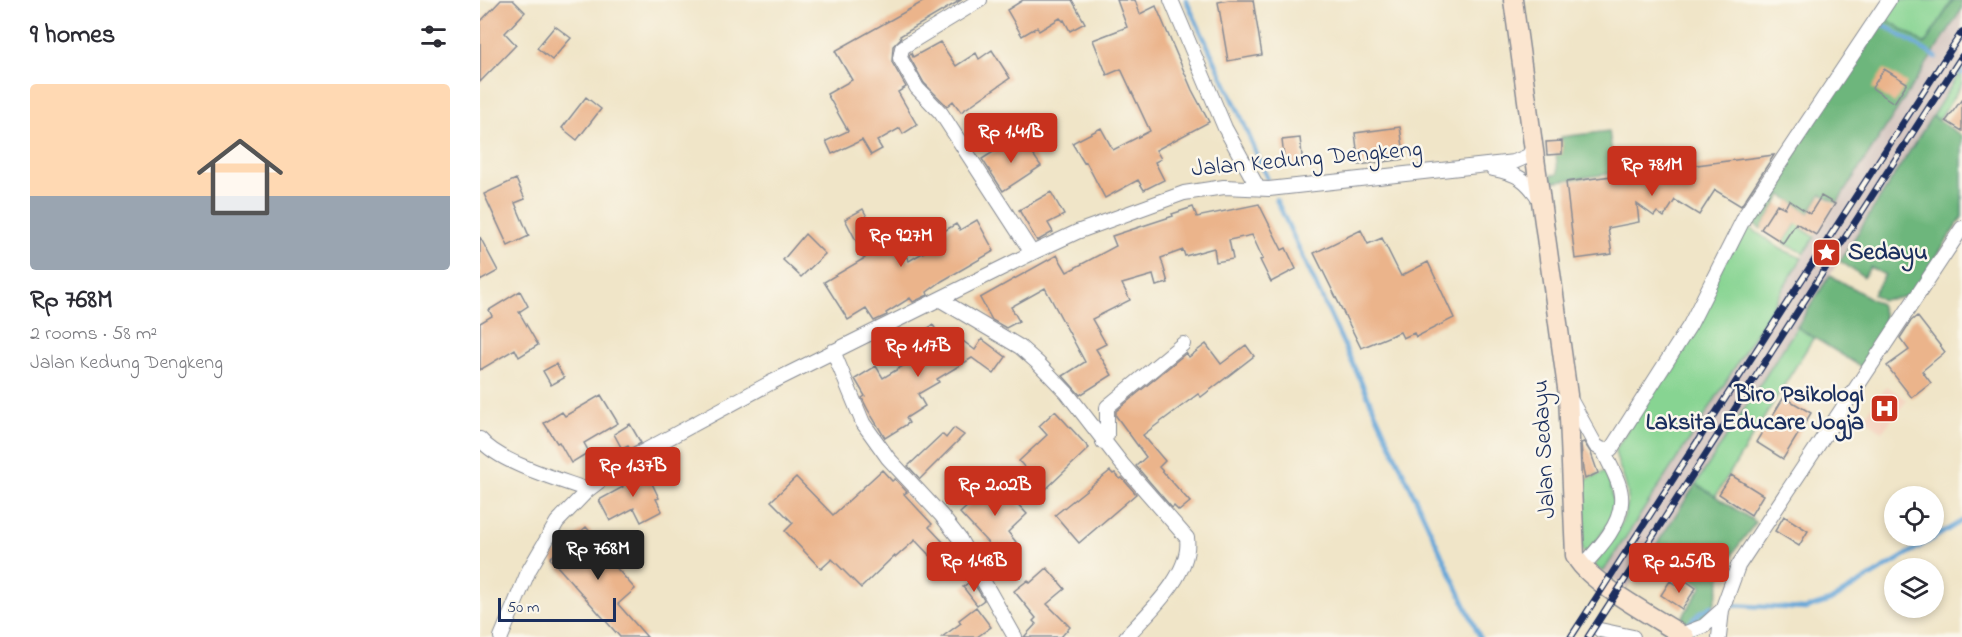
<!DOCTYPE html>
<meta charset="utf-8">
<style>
:root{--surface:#fff;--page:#f7f7f7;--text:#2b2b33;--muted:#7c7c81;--accent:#c8321e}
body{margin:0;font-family:"Indie Flower",sans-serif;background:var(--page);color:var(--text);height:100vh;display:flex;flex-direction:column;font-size:22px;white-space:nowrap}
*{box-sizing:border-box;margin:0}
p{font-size:20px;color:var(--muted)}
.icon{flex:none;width:33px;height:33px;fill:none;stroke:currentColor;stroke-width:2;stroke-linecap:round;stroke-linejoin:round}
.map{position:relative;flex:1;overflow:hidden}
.panel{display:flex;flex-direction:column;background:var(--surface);width:480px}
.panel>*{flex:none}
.controls{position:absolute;left:1404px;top:486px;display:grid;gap:12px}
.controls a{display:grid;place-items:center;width:60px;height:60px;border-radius:50%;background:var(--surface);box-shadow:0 3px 9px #0003;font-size:30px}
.scale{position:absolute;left:18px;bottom:15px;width:118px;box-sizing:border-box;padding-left:6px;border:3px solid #1b2f5e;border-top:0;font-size:16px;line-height:21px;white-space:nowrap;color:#1b2f5e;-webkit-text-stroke:4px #fbf7ec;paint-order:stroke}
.price{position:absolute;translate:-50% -51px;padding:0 14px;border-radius:6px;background:var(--accent);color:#fff;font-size:20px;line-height:39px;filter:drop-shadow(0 2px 3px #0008)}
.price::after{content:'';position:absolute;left:50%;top:36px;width:18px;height:14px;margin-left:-9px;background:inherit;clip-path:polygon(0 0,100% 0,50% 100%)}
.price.active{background:#222;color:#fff}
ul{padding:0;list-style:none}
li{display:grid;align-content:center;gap:12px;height:318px;padding:0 30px}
li span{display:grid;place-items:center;height:186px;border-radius:6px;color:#555}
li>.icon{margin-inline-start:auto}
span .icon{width:108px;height:108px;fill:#fffc;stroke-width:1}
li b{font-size:26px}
h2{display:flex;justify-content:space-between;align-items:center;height:72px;padding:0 30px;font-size:26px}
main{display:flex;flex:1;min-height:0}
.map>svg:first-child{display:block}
.built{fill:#f4d3bf}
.industrial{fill:#d0c0bb}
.green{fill:#87d492;stroke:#518278;stroke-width:1.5}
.forest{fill:#6db67c;stroke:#44726d;stroke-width:1.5}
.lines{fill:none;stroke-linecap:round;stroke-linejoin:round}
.stream{stroke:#65a6d8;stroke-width:4.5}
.building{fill:#ebb48b}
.street-casing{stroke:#868a93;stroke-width:16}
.secondary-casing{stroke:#868a93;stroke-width:21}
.street{stroke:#fff;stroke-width:14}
.secondary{stroke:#fbe5cf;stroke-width:18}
.rail-casing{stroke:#1b2f5e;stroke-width:7}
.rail{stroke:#fbf7ec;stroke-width:4.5;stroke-dasharray:14;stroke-linecap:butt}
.labels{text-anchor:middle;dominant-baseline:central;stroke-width:5;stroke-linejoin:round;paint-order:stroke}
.street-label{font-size:24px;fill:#1b2f5e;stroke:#fbf7ec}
.poi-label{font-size:24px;font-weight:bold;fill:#1b2f5e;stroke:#fbf7ec;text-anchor:start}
</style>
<main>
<section class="panel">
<h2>9 homes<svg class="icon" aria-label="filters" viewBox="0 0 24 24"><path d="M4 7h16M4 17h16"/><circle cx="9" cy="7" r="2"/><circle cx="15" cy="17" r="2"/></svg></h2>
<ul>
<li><span style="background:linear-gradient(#ffd9b3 60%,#9aa5b1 0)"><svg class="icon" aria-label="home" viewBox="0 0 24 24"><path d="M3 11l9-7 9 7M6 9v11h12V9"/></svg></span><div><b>Rp 768M</b><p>2 rooms · 58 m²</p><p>Jalan Kedung Dengkeng</p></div></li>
</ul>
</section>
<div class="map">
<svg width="1482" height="637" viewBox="0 0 1482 637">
<rect width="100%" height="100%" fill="#fbf7ec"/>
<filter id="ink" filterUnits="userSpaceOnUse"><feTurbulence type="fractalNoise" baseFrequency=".0167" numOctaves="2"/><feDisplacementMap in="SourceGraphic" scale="12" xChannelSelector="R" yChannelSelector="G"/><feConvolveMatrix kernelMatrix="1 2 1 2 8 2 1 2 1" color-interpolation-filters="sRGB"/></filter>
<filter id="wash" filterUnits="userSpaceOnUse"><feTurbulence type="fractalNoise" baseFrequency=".008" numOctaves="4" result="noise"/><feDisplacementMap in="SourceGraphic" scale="24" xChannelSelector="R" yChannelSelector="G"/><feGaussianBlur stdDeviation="1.35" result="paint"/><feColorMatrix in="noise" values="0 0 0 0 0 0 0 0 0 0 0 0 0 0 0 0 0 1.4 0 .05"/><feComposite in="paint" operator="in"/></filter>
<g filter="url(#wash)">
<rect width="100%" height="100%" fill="#f0e5c8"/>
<!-- built -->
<path class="built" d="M1407,386L1427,400L1402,432L1384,417Z"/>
<!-- industrial -->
<path class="industrial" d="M1482,9V69L1216,484L1147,589L1123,572L1226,414L1324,253Z"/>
<!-- green -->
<path class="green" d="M1414,0H1473L1445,44L1403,17Z
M1482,69V84L1459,120L1452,116Z
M1325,211L1330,214L1321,228L1335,237L1324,253L1303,243Z
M1265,224L1301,249L1322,258L1226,414L1123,572L1114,566C1128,543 1155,515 1146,486C1143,474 1137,464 1135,451Z
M1317,327L1334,337L1235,497L1216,484Z
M1126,471C1141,512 1131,522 1106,555L1102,550L1098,483Z"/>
<!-- forest -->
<path class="forest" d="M1473,0H1482V9L1357,203L1341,194L1329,213L1302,195L1281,229L1268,220L1403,17L1445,44Z
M1452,116L1482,136V217L1431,296L1402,300L1393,294L1405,275L1390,267L1384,277L1360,261Z
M1129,131L1135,173L1072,182L1071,175L1078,174L1076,154L1082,153L1081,137Z
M1350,275L1400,304L1409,330L1383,368L1317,327Z
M1216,484L1276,522C1266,536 1253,551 1246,566C1232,593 1244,610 1211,625L1201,619L1222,586L1171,553Z"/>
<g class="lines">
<!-- stream -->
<path class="stream" d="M706,0L758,110L787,178
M1402,24L1456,57
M1481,73H1482
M796,199L1000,637
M1251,605L1325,609L1350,601L1482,521
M1205,627L1221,612L1232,606"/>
</g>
<g id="blocks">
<!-- building -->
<path class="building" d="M21,0H33L45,12L25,33L36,45L0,82V22Z
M446,0H481L420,36L421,38L413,46L412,62L426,87L418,92L437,125L423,134L420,128L397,141L402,149L391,155L382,140L352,154L346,141L368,131L347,94L372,80L355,51Z
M543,0H592L605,23L590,31L584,20L583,21L580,18L559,31L557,27L542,36L527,10Z
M637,0H655L660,14L676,6L712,90L729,122L676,150L681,159L675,162L684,180L664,190L658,180L625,198L606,162L604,163L592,143L621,128L633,150L670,131L641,69L627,75L613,40L647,27Z
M749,0H773L782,55L748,61L738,2Z
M75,26L91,38L72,60L57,48Z
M460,42L476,66L496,53L499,59L512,50L530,78L481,112L473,101L467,106L444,83L429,56L431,53L433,57Z
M1404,69L1427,83L1414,103L1392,88Z
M106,97L121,109L97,140L82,128Z
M1482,99V131L1466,121Z
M920,127L925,159L879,165L875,133Z
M537,137L545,149L548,147L561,166L523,191L502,159Z
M820,138L823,164L805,167L802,140Z
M1082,141V154L1067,155L1066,142Z
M1294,155L1261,206L1235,190L1219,215L1195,200L1184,217L1177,212L1174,216L1157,204L1159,222L1128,228L1132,254L1095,259L1086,182Z
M36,179L45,199L35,203L49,236L28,246L4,194Z
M571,192L584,215L568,223L573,232L557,241L539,210Z
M1341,196L1355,204L1336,235L1316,223L1303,243L1281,229L1297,204L1305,208L1309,200L1330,214Z
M779,204L802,250L806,248L816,269L791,282L780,260L783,259L772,235L749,240L753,259L736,262L734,248L705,256L703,250L681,258L688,283L676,286L673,275L642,284L650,300L612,319L626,344L616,349L632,375L600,395L583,376L605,362L565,288L531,307L539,321L526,328L512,320L500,298L577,255L587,272L636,246L632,236L693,216L692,214L713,207L717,217Z
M383,209L400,242L413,235L429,261L461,242L457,235L476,224L480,230L497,220L514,251L462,281L447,292L448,295L433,302L430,298L406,313L407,315L394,321L386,309L368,320L344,282L385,258L365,219Z
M881,230L888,244L902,238L921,276L948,262L974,318L936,337L934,333L923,338L920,332L881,348L834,253Z
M325,234L345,254L321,277L303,260Z
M0,237L18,271L0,281Z
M40,291L48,306L39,312L58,345L39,357L35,349L0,370V323L12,316L9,310Z
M1437,316L1465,352L1442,371L1451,383L1432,398L1407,366L1429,350L1420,338L1431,321Z
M453,325L464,343L473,338L479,348L483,341L495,350L502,339L526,357L514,374L492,358L457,379L459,382L438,394L445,406L426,418L429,423L405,438L388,410L382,398L385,396L375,379L396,366L403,378L423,366L420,360L441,347L434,337Z
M726,344L741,364L766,345L774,356L721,397L718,394L663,435L685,461L679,467L710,502L699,511L694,506L692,508L656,466L666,457L636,416V411L706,353L709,357Z
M76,364L84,378L71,385L63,371Z
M121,395L138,423L104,443L109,452L91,463L79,442L77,443L64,423L82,412L85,416Z
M1304,397L1331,413L1303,459L1276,442Z
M575,411L609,448L565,490L539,461L567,435L559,426Z
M150,424L161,443L150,449L148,446L142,449L134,434Z
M474,428L484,435L440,479L428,466L462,434L466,438Z
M1104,442L1111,453L1118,473L1105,479L1103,470L1101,443Z
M165,469L179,498L176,499L182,511L161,522L154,508L130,521L119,500L143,487L141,482Z
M402,470L412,481L415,479L427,492L424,494L452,524L449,527L466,545L452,558L435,540L416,557L414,556L381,588L352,559L341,569L305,531L313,523L291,501L316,477L353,515Z
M630,471L633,474L635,473L640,479L642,478L656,494L599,543L575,515Z
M1251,475L1283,495L1271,515L1239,494Z
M516,481L547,514L528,532L536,542L520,556L480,513Z
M1304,516L1328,531L1319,546L1295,531Z
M106,527L127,550L126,556L155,589L138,604L167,637H140L70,558Z
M567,568L585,589L567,604L590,627L581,637H544L556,624L553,621L556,618L534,591L548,580L550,583Z
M492,580L504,600L497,605L483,587Z
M1190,581L1201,588L1206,581L1216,588L1202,609L1181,595Z
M496,607L511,627L497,637H462L481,623L479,620Z"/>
</g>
</g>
<g filter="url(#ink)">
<use href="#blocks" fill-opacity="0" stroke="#868a93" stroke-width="1.5"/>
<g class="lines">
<defs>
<path id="street" d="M500,0L426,45L422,48L420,58L437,88L461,113L552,253
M691,0L745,128L778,188
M1013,169C1038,174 1046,179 1060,200
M459,299L540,347L559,364L587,393L642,464L707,538C712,574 669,612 646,637
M353,351L383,423L408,458L461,515L479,538L535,637
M1089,397L1116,446L1123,450L1131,449L1210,325L1266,214L1409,0
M0,439C19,463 78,479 108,490
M623,442L627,435V407L703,344
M1102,567C1117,550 1140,527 1141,503C1143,485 1130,466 1123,450
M1120,630L1153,637
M21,637L49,570L77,522L108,490L146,461L292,382L552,253L597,232L704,193L744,187L789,189L1034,162L1048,156L1055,145
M1195,637L1224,626L1242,610
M1239,637L1242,610L1258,566L1482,228"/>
<path id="secondary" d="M1033,0L1088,395L1095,555C1105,581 1180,620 1205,637"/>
</defs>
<!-- street casing -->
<use href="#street" class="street-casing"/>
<!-- secondary casing -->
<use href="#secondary" class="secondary-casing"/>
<!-- street -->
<use href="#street" class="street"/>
<!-- secondary -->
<use href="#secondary" class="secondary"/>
<defs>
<path id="rail" d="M1091,637L1482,32
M1108,637L1482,56"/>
</defs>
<!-- rail casing -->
<use href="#rail" class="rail-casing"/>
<!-- rail -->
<use href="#rail" class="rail"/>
</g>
</g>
<!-- icons -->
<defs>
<symbol id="sight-square" viewBox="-11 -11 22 22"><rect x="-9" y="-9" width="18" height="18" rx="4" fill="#c8321e" stroke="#fbf7ec"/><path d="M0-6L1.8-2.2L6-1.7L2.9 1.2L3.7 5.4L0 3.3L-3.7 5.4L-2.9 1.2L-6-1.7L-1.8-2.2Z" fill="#fff"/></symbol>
<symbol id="hospital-square" viewBox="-11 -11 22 22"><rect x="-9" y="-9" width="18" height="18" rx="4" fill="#c8321e" stroke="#fbf7ec"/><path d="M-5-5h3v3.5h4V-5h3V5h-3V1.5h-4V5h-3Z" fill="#fff"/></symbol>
</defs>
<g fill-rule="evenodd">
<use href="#sight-square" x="1330" y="236" width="33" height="33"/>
<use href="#hospital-square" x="1388" y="392" width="33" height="33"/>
</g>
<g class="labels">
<!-- street labels -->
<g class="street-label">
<text transform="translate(827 160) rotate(-5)">Jalan Kedung Dengkeng</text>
<text transform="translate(1065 449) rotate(-93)">Jalan Sedayu</text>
</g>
<!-- poi labels -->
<g class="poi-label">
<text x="1368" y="253">Sedayu</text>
<text x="1384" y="395" text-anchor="end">Biro Psikologi<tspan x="1384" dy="28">Laksita Educare Jogja</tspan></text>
</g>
</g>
</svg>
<div class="controls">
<a><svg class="icon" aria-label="locate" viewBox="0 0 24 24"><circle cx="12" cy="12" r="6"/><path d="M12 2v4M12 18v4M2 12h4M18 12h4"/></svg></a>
<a><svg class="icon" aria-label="layers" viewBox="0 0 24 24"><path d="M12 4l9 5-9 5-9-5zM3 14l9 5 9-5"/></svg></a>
</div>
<div class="scale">50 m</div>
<b class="price" style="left:531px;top:164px">Rp 1.41B</b>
<b class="price" style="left:1172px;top:197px">Rp 781M</b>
<b class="price" style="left:421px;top:268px">Rp 927M</b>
<b class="price" style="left:438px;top:378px">Rp 1.17B</b>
<b class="price" style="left:153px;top:498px">Rp 1.37B</b>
<b class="price" style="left:515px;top:517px">Rp 2.02B</b>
<b class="price active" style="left:118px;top:581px">Rp 768M</b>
<b class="price" style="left:494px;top:593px">Rp 1.48B</b>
<b class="price" style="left:1199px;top:594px">Rp 2.51B</b>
</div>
</main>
